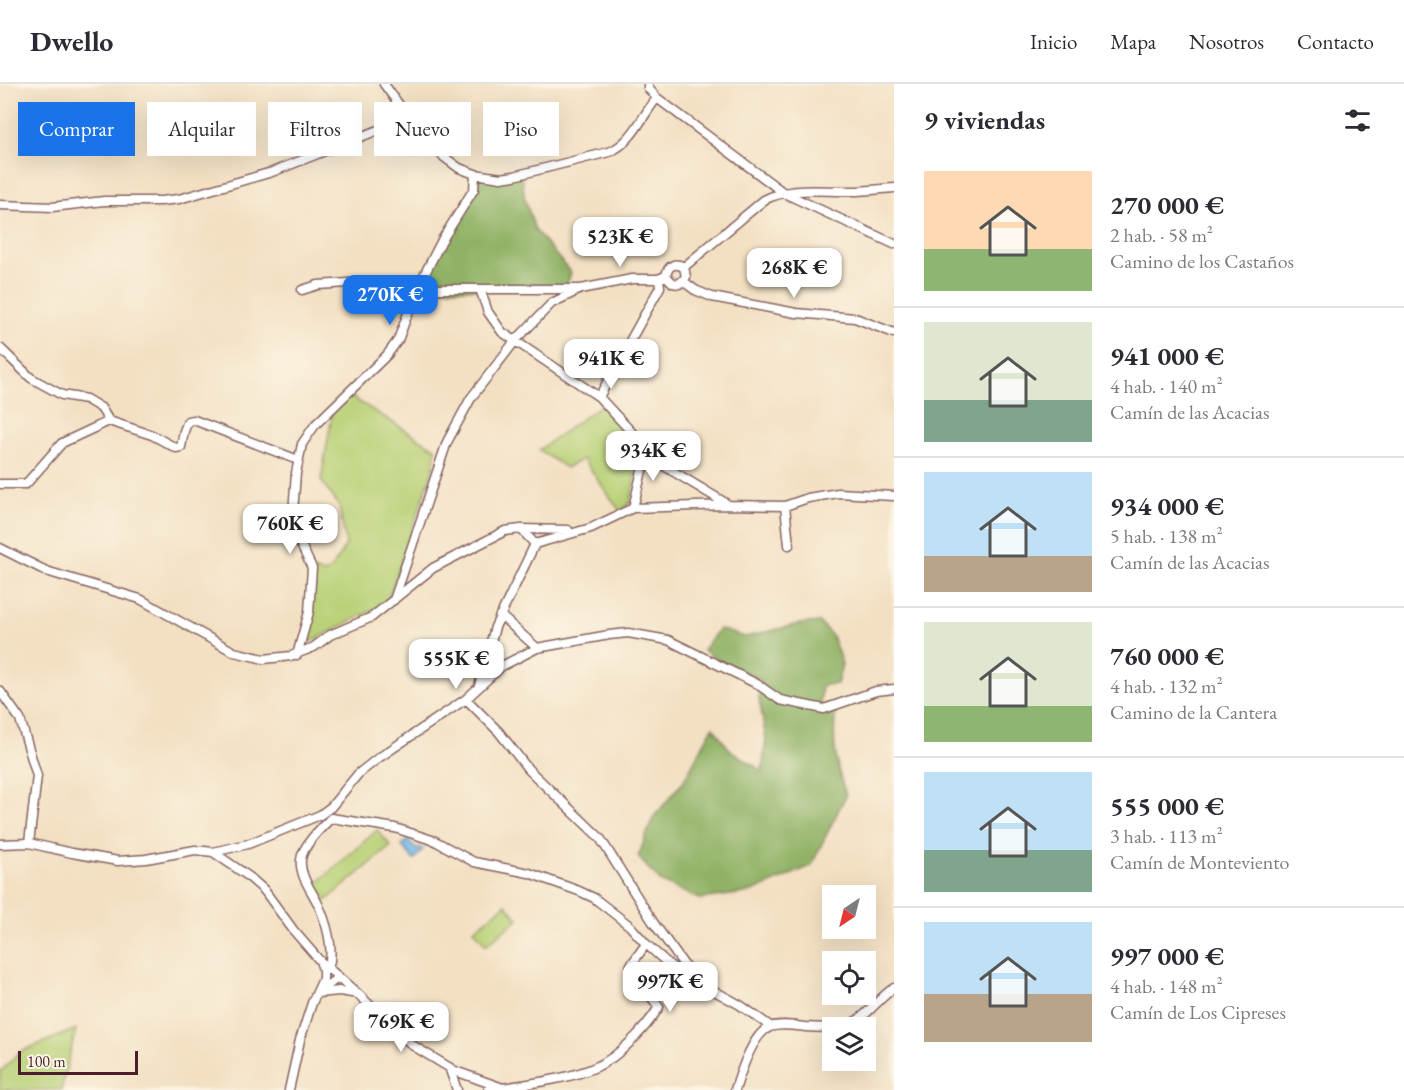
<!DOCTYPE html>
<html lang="es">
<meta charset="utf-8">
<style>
:root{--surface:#fff;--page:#f7f7f7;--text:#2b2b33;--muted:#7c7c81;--line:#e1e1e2;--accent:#1a73e8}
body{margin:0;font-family:"EB Garamond",serif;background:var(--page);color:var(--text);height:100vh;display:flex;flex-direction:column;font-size:22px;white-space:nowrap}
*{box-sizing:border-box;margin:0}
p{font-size:20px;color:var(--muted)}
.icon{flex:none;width:33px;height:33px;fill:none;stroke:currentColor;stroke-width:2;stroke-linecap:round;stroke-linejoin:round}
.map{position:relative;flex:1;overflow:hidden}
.panel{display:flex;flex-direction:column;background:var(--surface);width:510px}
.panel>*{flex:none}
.hud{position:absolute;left:18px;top:18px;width:570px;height:54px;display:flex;gap:12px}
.needle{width:39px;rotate:215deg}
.tools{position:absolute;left:822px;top:801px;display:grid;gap:12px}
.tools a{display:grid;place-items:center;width:54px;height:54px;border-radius:0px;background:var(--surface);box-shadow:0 6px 24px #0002;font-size:30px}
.scale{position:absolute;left:18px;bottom:15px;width:120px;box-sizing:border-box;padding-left:6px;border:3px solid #4a1f2b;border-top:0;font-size:16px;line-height:21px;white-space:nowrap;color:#4a1f2b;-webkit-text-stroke:4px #fcf5e5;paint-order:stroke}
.price{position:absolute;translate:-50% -51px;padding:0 14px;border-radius:12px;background:#fff;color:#222;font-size:20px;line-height:39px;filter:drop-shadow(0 2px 3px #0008)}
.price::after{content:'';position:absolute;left:50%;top:36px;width:18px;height:14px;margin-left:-9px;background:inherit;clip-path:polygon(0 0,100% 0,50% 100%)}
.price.on{background:var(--accent);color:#fff}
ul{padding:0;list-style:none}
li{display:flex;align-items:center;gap:18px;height:150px;padding:0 30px}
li+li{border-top:2px solid var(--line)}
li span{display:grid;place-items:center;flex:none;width:168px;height:120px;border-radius:0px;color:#555}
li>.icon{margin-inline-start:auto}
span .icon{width:72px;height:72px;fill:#fffc;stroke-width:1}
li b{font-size:26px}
h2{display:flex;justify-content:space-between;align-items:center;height:72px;padding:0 30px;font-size:26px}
.tag{padding:0 21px;border-radius:0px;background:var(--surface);box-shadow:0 6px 24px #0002;font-size:21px;line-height:54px}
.tag.on{background:var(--accent);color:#fff}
header{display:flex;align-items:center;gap:36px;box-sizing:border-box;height:84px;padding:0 30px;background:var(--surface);border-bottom:2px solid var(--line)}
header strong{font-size:28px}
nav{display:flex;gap:33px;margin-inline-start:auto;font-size:21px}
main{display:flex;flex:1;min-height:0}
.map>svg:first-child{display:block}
.green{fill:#b7d075;stroke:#807850;stroke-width:1.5}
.forest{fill:#91b266;stroke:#6e6848;stroke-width:1.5}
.water{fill:#71b7e8;stroke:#5e6b8a;stroke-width:1.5}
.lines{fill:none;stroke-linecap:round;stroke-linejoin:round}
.minor-casing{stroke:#856360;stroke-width:11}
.minor{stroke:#fff;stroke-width:8}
</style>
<header>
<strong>Dwello</strong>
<nav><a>Inicio</a><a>Mapa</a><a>Nosotros</a><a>Contacto</a></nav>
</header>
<main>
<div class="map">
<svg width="894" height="1006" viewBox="0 0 894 1006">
<rect width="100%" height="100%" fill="#fcf5e5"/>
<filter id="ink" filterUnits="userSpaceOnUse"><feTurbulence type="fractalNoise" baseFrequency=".0167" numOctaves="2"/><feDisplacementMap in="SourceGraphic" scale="12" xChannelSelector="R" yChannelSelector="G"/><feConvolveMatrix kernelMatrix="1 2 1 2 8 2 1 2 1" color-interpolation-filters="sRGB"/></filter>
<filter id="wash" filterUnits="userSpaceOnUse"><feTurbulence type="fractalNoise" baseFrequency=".008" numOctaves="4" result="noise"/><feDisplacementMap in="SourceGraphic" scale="24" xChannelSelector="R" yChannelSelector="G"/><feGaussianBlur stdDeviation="1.35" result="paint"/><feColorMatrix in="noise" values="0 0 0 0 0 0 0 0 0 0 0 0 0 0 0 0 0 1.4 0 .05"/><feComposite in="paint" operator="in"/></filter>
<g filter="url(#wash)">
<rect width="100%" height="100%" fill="#f3e0c3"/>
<!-- green -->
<path class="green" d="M348,311L436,365L434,382L388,516L373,526L308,559L314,487L325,489L333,483L346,460L339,422L321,396L333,325Z
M601,321L641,364L630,419L620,427L583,375L566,384L539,366Z
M377,746L391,762L326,817L315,801Z
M506,820L518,835L486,861L474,846Z
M76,945L61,1006H0V988L20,968Z"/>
<!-- forest -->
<path class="forest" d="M475,90H522L524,112L535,146L571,189L565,205H417L474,105Z
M819,538L832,552L842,580L837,600L822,601L820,620L836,624C832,656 835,681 846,711L811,782L752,808L700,815L661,798L638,773L653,734L683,698L713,643L730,666L762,687L766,655L759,614L761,596L718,576L703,566L719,545L745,553L799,540Z"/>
<!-- water -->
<path class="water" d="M408,756L417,766L420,763L423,765L414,776L402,762Z"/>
</g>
<g filter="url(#ink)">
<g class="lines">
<defs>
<path id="minor" d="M384,0L405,29L424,48L444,73L459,84L475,90L501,94L514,92L609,68C633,58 641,33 657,14
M648,0V4L657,14L784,109L894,160
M0,121L52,123L104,117H161L179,115L272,88L401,37L414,39
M684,183L764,116C791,102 823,108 852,107C866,107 880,105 894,104
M666,192L673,199L679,200L686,193L684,183
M666,192C668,181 675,178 684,183
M683,197L695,206L712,213L796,229L855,234L894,249
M480,205L488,228L502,248L599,313L661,380L727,420
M302,206L318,201L363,198L417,205H581L632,195H658L666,192
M0,264L31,294L62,311L86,315L101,324L109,337L152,351L176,364L181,363L184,347L188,337L194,336L298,376
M599,313L660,203L659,195
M0,400H26L62,359L109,337
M785,422L789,461
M633,424L647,366
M521,445L568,446
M0,464L46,487L140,515L234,568L264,575L291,572L314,563L330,551L372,533L433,484L505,447L521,445L535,460
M394,516L447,358L471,314L515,257L552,219L581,205
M500,531L537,564
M297,571L309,528L312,484L292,442L296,389L302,360L315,341L387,271L398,256L417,205L442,156L474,105L475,90
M479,602L495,543L535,460L591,444L633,424L728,421L785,422L808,414L838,409L894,412
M0,607L20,635L37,692L29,759
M466,615L499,648L528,685L600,754L653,838L697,899
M0,760L29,759L72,769L118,777L146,775L195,766L213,768L248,760L320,731L331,723L358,690L377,675L466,615L502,582L537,564L609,551L628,549L668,556L757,600L780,616L824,625L876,607L894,605
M213,768L248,792L264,806L294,847L320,877L358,910L412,961L455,987L500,1003
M328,884C335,866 326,837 318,820C312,807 299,791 301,776C302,762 321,744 331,734L395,744L435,757L474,778L529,789L579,807L594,814L630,842L646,860
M317,909L340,907L358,910
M317,909L339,893
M449,983L457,1006
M289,1006L300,956L312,919L323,895V885L320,877
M488,1006C520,1001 567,996 596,983C619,973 646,944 659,923L638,896L631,881L646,860L683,893L709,904L740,921L770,942
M735,1006C740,990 753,949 770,943C780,939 796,942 806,943C819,944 835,945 847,941C865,936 878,914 894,904"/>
</defs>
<!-- minor casing -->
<use href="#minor" class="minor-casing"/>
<!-- minor -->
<use href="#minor" class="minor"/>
</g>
</g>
</svg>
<div class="tools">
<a><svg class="needle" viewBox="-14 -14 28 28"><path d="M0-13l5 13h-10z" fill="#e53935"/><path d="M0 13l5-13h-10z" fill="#7c7c81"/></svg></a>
<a><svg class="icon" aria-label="locate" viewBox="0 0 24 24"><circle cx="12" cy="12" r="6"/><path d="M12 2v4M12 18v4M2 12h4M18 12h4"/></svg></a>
<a><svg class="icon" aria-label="layers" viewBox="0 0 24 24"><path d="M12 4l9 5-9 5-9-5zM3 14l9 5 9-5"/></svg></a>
</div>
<div class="scale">100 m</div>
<b class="price" style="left:620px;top:184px">523K €</b>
<b class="price" style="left:794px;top:215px">268K €</b>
<b class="price on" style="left:390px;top:242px">270K €</b>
<b class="price" style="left:611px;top:306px">941K €</b>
<b class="price" style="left:653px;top:398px">934K €</b>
<b class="price" style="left:290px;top:471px">760K €</b>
<b class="price" style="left:456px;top:606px">555K €</b>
<b class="price" style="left:670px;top:929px">997K €</b>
<b class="price" style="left:401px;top:969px">769K €</b>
<div class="hud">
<a class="tag on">Comprar</a>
<a class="tag">Alquilar</a>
<a class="tag">Filtros</a>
<a class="tag">Nuevo</a>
<a class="tag">Piso</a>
</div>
</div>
<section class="panel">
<h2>9 viviendas<svg class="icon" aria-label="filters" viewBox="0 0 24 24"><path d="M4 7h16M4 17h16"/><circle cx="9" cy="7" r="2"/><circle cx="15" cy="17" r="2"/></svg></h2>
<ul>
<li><span style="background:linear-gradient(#ffd9b3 65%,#8fb573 0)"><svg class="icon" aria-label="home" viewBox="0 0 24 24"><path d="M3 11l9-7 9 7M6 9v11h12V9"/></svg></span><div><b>270 000 €</b><p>2 hab. · 58 m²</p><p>Camino de los Castaños</p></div></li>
<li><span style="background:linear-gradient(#dfe7d0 65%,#7fa58c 0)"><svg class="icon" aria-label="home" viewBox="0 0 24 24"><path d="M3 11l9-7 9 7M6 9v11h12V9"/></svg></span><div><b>941 000 €</b><p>4 hab. · 140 m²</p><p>Camín de las Acacias</p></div></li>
<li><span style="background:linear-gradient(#bfe0f5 70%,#b9a48a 0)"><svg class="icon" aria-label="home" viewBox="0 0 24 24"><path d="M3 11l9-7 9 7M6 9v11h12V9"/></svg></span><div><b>934 000 €</b><p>5 hab. · 138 m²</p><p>Camín de las Acacias</p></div></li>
<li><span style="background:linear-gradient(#dfe7d0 70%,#8fb573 0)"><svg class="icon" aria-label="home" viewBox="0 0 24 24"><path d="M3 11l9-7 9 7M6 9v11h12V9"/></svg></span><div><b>760 000 €</b><p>4 hab. · 132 m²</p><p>Camino de la Cantera</p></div></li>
<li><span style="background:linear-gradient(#bfe0f5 65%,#7fa58c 0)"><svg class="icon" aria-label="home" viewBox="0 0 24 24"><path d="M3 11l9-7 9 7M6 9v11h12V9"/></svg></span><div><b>555 000 €</b><p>3 hab. · 113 m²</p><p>Camín de Monteviento</p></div></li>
<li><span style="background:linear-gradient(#bfe0f5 60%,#b9a48a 0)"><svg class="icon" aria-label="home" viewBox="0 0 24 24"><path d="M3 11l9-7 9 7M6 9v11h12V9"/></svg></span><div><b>997 000 €</b><p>4 hab. · 148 m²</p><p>Camín de Los Cipreses</p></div></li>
</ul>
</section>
</main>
